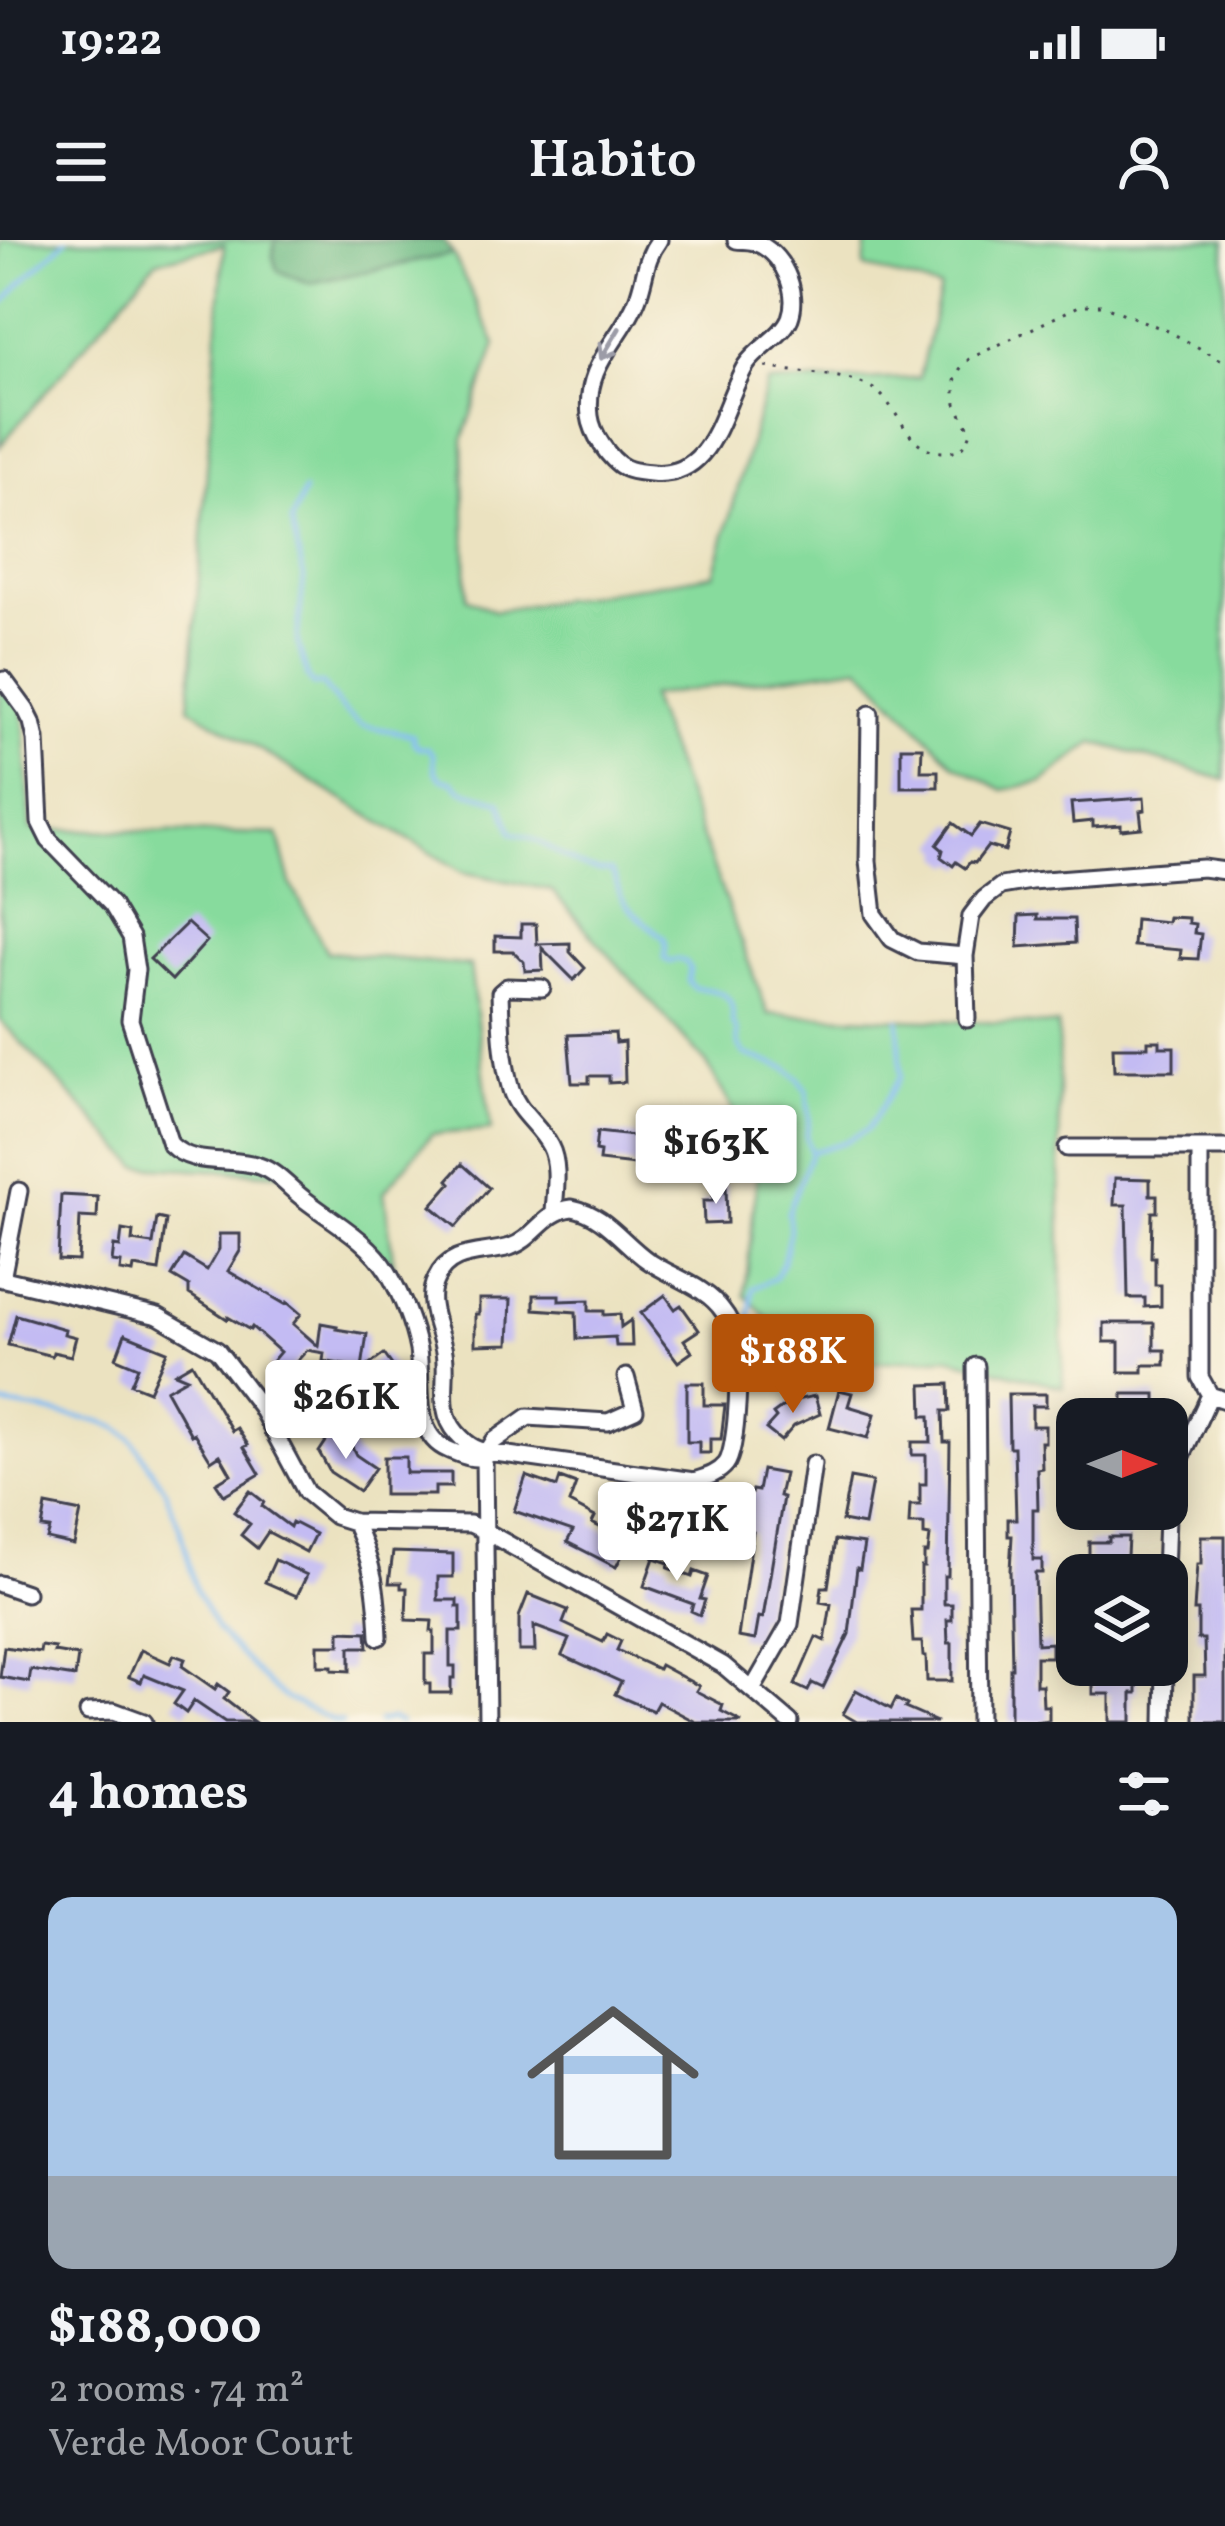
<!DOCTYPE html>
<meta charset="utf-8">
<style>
:root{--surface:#171b24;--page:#20242c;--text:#f1f3f6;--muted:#9ea1a6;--line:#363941;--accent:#b45309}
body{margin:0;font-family:Vollkorn,serif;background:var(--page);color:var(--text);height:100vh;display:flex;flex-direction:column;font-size:45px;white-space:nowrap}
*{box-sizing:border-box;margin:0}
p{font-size:39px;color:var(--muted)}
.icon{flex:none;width:66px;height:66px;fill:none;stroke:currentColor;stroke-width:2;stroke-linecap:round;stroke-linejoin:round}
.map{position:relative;height:1482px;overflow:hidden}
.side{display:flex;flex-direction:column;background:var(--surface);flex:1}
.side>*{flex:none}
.needle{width:78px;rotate:90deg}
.buttons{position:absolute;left:1056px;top:1158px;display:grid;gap:24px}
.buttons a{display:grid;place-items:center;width:132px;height:132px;border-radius:24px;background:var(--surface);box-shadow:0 6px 30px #0003;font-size:60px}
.price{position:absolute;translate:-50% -102px;padding:0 27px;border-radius:12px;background:#fff;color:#222;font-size:39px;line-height:78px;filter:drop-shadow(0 3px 6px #0008)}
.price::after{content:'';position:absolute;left:50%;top:72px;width:36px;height:27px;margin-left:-18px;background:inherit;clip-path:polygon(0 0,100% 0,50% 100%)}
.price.current{background:var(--accent);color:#fff}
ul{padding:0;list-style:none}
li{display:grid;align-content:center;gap:24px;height:636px;padding:0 48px}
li+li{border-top:3px solid var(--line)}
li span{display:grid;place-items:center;height:372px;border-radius:24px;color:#555}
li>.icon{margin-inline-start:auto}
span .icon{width:216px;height:216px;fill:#fffc;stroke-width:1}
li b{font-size:51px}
h2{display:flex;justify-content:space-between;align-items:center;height:144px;padding:0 48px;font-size:51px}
.status{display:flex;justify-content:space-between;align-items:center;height:84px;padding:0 60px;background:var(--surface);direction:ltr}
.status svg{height:33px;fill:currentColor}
header{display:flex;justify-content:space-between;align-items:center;height:156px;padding:0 48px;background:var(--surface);font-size:54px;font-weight:600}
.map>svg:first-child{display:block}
.green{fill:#87db9d;stroke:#547e6c;stroke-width:3}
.forest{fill:#6dbb84;stroke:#486e60;stroke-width:3}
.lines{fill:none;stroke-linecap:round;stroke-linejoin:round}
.stream{stroke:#81bcf3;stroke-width:4.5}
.building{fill:#c3bbf3}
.minor-casing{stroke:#403f4f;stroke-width:21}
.path{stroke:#403f4f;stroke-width:3;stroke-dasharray:3 9;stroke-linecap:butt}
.minor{stroke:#fff;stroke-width:15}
.oneway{stroke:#9c9ca7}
</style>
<div class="status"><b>19:22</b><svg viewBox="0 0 49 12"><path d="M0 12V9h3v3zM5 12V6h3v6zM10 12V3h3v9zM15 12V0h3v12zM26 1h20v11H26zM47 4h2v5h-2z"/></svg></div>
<header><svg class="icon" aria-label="menu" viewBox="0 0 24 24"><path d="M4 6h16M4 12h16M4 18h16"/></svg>Habito<svg class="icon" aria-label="person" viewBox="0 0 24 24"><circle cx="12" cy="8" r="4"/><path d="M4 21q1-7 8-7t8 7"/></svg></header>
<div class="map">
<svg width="1225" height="1482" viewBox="0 0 1225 1482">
<rect width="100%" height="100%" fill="#fcf5e5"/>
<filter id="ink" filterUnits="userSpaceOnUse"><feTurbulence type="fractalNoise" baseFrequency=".00833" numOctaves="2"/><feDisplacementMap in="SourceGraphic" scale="24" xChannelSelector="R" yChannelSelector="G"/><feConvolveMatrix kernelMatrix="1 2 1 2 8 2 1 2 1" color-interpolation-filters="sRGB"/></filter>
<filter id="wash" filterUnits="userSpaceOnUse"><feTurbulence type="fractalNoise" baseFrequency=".004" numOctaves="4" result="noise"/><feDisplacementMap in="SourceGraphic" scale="48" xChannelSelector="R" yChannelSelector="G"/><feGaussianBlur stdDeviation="2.7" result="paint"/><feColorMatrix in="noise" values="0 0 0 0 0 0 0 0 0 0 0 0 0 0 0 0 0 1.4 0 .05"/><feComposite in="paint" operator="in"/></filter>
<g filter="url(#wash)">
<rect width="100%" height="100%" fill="#ebe2c0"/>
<!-- green -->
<path class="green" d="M3,0H275L273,17L310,43L453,14L496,104L463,200L467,358L495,371L714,334L767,143L919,138L940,49L864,27L867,0H1225V540L1094,502L1042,542L1003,550L954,524L860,426L649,456L768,774L1058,785L1063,1147L948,1117L815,1127L745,1055L759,916L707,824L551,650L463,632L189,467L224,5L156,21L0,206V3Z
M0,449L22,456L31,589L278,594L291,644L327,712L470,726L491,890L432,894L384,952L394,1025C359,992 320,967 285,934L138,926L0,780Z"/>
<!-- forest -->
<path class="forest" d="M275,0H443L453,14L310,43L278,31L273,17Z"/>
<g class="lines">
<!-- stream -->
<path class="stream" d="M0,67L21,43L66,0
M304,251L291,282L304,337L297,401L308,438L313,445L322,444L344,472L361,485L413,495V502L419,508H427L433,514L435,531L440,538L453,542L462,550L500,561L513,593C548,597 571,634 610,631C619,642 616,649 623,660C633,675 651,687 664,698L666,706L664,719L670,722L677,719L686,722L690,729L688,741L694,748C719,749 736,754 732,782L737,790L738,804L745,815L786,828L799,839L807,852L809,879L806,897L811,913L788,972L790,989L783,1022L775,1038L753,1048L748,1101L753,1154
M811,912L844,902L868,889L901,836L899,780
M0,1164L100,1181L118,1188L131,1198L164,1248L180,1289L196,1351L217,1390L270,1446L287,1459L334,1481L342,1482
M378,1482L391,1479L399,1482"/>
</g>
<g id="blocks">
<!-- building -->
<path class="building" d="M901,507H922L921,531H938V547H901Z
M1144,558L1145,570L1140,571L1142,588L1121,590V585L1093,587V581L1073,583L1071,563Z
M953,583L971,596L980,584L1010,593L1005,611L988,606L975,623L970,622L965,628L956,622L953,626L941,617L943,610L937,605Z
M1037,675V679H1074L1075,703L1018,707L1019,676Z
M1168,677L1188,678V683L1195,684L1194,693L1201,694L1198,719L1180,718L1181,710L1133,706L1135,679L1167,682Z
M187,683L207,701L172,740L150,719Z
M521,684H536L537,704L570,703V712L585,728L574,740L542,708L543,730L525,731L524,722L513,711H495V696L521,697Z
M615,793L616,803L624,802L625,842L609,843V836H589V843H572L568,795Z
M1148,801H1160V807H1174V831H1114L1113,807H1148Z
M597,892L661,899L660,909L686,912L684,927L674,926L673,934L635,930V925L599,921L600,912L595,911Z
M462,924L489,948L456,987L431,966L451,943L448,940Z
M1115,938L1150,939V955H1157V972H1152L1151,1017H1155V1045H1161V1066L1145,1067V1058H1128L1126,965H1114Z
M713,945H726L727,983L704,984L703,961H713Z
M61,955L98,957L97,978L80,977L78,1021L58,1020Z
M157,978L166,980L159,1031L134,1027L133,1033L120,1031L121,1023L112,1022L114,1006L120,1007L122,990L133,992L132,1001L153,1004Z
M219,994H240V1011L228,1031L285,1064L287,1062L301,1074L293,1084L318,1106L321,1083L337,1086L336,1089L367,1094L362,1128L323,1121L324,1113L307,1110L283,1137L269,1125L280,1112L252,1087L250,1090L228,1077L227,1079L189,1054V1046L172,1036L184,1016L207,1030L219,1009Z
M534,1055H559V1061L589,1060V1071H604V1075L620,1074L621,1087L631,1080L632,1106H616L615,1097L577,1099L576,1072L534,1069Z
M665,1055L675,1069L681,1065L699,1090L684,1100L692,1112L678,1122L641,1073Z
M479,1059H511L509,1104L475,1105V1074H479Z
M16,1075L65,1089L64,1094L76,1097L71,1116L53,1112L52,1116L8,1105Z
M1104,1083H1154V1110H1165V1125H1143V1132H1119V1102H1104Z
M125,1094L167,1111L149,1151L131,1144L138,1127L116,1118Z
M384,1114L399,1135L388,1144L389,1180H378L375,1176L366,1177V1158L356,1146V1135Z
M192,1123L232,1191L237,1188L248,1205L244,1207L260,1234L224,1255L216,1243L231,1234L220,1215L211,1221L194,1193L191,1195L166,1150L187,1138L175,1133Z
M687,1143H704V1165H725L721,1199H710V1213H699V1202H687Z
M949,1144L950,1171H943L944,1202H950L948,1336H944V1364H952V1380H947L948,1403H952V1441H927L926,1416H923L922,1402H913L911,1370H921V1327H924V1313H928L930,1296L924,1295V1284H909L910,1265H920V1244H926V1215H912V1202H931L930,1176H923L922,1145Z
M839,1150L852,1153L848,1166L875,1174L868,1198L829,1188Z
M1008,1154H1046V1166H1032V1186H1045V1202H1041L1042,1228L1037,1229L1038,1269H1033V1320H1042V1333H1035L1037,1404L1051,1403V1417H1036V1445H1042L1043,1466H1049V1480L1034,1482H1010V1428H1012L1010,1330L1012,1296H1008V1279H1016L1014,1207H1009Z
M1123,1154H1156V1179H1123Z
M815,1156L820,1174L794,1186L781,1201L766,1189L776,1178L773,1174L791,1161Z
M345,1192L356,1215L375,1228L359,1251L330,1232L319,1212L327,1200Z
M384,1217H406V1233H451V1247H435V1255H384Z
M762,1230L784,1234L779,1256L783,1257L763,1378L759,1377L755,1400L738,1397L753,1292L743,1291L745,1280L752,1250L758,1251Z
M526,1236L557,1247L560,1238L576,1244L569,1263L595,1277L592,1283L629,1302L616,1327L567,1302L573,1291L514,1271Z
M850,1238L872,1242L864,1285L842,1281Z
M250,1251L264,1262L262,1266L290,1287L292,1282L315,1294L306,1312L268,1292L257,1308L241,1295L250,1284L234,1272Z
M703,1257L704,1286L641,1288L640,1266L664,1265L663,1258Z
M46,1265L81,1272L74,1305L47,1299L50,1289L42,1288Z
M1201,1296H1225V1482H1194V1436H1205L1204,1399H1198V1371H1194L1197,1324H1201Z
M1109,1297H1128L1126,1335H1089V1302H1109Z
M835,1300L864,1304L860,1329L857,1328L849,1394L823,1448L812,1443L808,1451L795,1445L816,1397L825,1401L831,1364L820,1362L822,1347H828Z
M393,1312L453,1314V1337H438V1360H457V1367H461V1391H450V1426H455V1438H451V1453H430V1444H425V1414H434V1391H431L432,1381L406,1380L407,1348H401V1343H389Z
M654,1318L669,1323L668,1328L692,1337L694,1331L708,1336L700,1359L705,1360L700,1375L691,1371L693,1364L644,1346Z
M275,1320L307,1335L297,1356L265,1342Z
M528,1354L568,1370L563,1383L603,1402L607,1394L621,1401L617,1410L658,1429L660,1425L699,1446L696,1451L723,1465L721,1471L742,1482H696L658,1462L653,1471L625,1459L615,1454L621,1442L562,1415L569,1399L534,1386L535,1411H519V1377Z
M340,1391L367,1392L368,1407H350V1431L332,1430V1426H318V1405H340Z
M41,1406L55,1408L54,1412L78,1416L75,1437L31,1430L29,1442L0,1437L4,1407L40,1412Z
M141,1410L170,1423L174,1415L185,1419L182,1426L215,1449L218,1444L229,1452L224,1459L254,1482H225L194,1461L186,1473L174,1464L183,1451L144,1435L141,1442L129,1437Z
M1093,1425H1137V1453H1132V1482H1110V1454H1093Z
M856,1450L891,1469L896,1459L907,1465L905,1468L937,1482H857L843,1474Z"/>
</g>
</g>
<g filter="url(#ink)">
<use href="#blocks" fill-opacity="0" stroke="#403f4f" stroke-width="3"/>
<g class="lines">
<defs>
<path id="minor" d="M659,0C644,20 646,37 637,60C620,102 584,124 590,176C592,193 609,220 625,228C633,232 643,232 651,233C715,240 721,166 746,125C757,108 782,97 790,78C800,51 782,11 754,2C748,0 742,1 736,0
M4,440L26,470L32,482L36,499L40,582L49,600L112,665L131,697L136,730L130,780L170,904C193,928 231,916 259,926C277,932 289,948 304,959C332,981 369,1000 388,1032C401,1055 413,1084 418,1110C423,1143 411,1195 449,1210C462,1215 471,1220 484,1217
M870,474L868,621L874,674L892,699L918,712L965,716
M542,748L507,747L500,753C501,785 502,820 511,850C518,873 539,885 550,906C560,925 555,952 554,973
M967,779L965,716L971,676L984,659L1001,646L1031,641L1203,628L1225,631
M1067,908H1225
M1200,908V1137L1210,1155L1225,1160
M572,968C604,974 622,1002 647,1020C671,1037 706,1046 723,1071C728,1077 733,1089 735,1096C741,1116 738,1209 726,1224C718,1234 706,1237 694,1241L488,1212C473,1209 467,1204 457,1193C436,1169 449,1140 444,1112C440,1088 424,1062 436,1039C450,1008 483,1015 510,1007C535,999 544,971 572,968Z
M0,1038L158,1076L217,1110L260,1166L306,1252L335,1276L354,1282L470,1284L485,1291L723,1425L790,1482
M2,1039L19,951
M976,1126L979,1482
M273,1191L323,1162
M354,1282C374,1326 377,1349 379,1397
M1165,1335L1168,1246L1210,1155
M0,1344L26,1353
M752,1450L790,1384L813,1224
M88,1472L114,1471L144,1482
M487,1482L484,1217L494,1201L528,1177L608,1182L635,1170L626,1137
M1164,1482L1165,1425"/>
</defs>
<!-- minor casing -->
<use href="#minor" class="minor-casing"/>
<!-- path -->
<path class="path" d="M766,127C799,134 837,132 868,146C901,160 904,220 953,211C964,209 967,203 971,192L956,164L955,154V141L960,129L969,119L1081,65H1102L1168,91L1225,122"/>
<!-- minor -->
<use href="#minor" class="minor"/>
</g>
<!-- one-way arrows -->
<defs><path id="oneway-shaft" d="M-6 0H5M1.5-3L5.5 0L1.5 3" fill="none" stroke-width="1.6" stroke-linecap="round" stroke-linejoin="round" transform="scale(3)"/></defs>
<use class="oneway" href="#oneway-shaft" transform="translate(610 104) rotate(121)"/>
</g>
</svg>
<div class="buttons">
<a><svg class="needle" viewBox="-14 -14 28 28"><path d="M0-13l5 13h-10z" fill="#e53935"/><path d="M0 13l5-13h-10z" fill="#9ea1a6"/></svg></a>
<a><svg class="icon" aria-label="layers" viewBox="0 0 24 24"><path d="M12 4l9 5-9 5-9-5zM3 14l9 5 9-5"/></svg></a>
</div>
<b class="price" style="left:716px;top:967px">$163K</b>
<b class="price current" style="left:793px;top:1176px">$188K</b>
<b class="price" style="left:346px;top:1222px">$261K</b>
<b class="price" style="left:677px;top:1344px">$271K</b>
</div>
<section class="side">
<h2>4 homes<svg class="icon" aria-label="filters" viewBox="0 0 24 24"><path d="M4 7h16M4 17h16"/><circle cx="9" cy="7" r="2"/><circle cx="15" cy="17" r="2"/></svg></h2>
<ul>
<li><span style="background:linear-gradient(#a9c7e8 75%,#9aa5b1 0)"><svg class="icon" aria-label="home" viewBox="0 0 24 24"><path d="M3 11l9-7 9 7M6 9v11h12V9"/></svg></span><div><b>$188,000</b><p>2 rooms · 74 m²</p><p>Verde Moor Court</p></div></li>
</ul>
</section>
